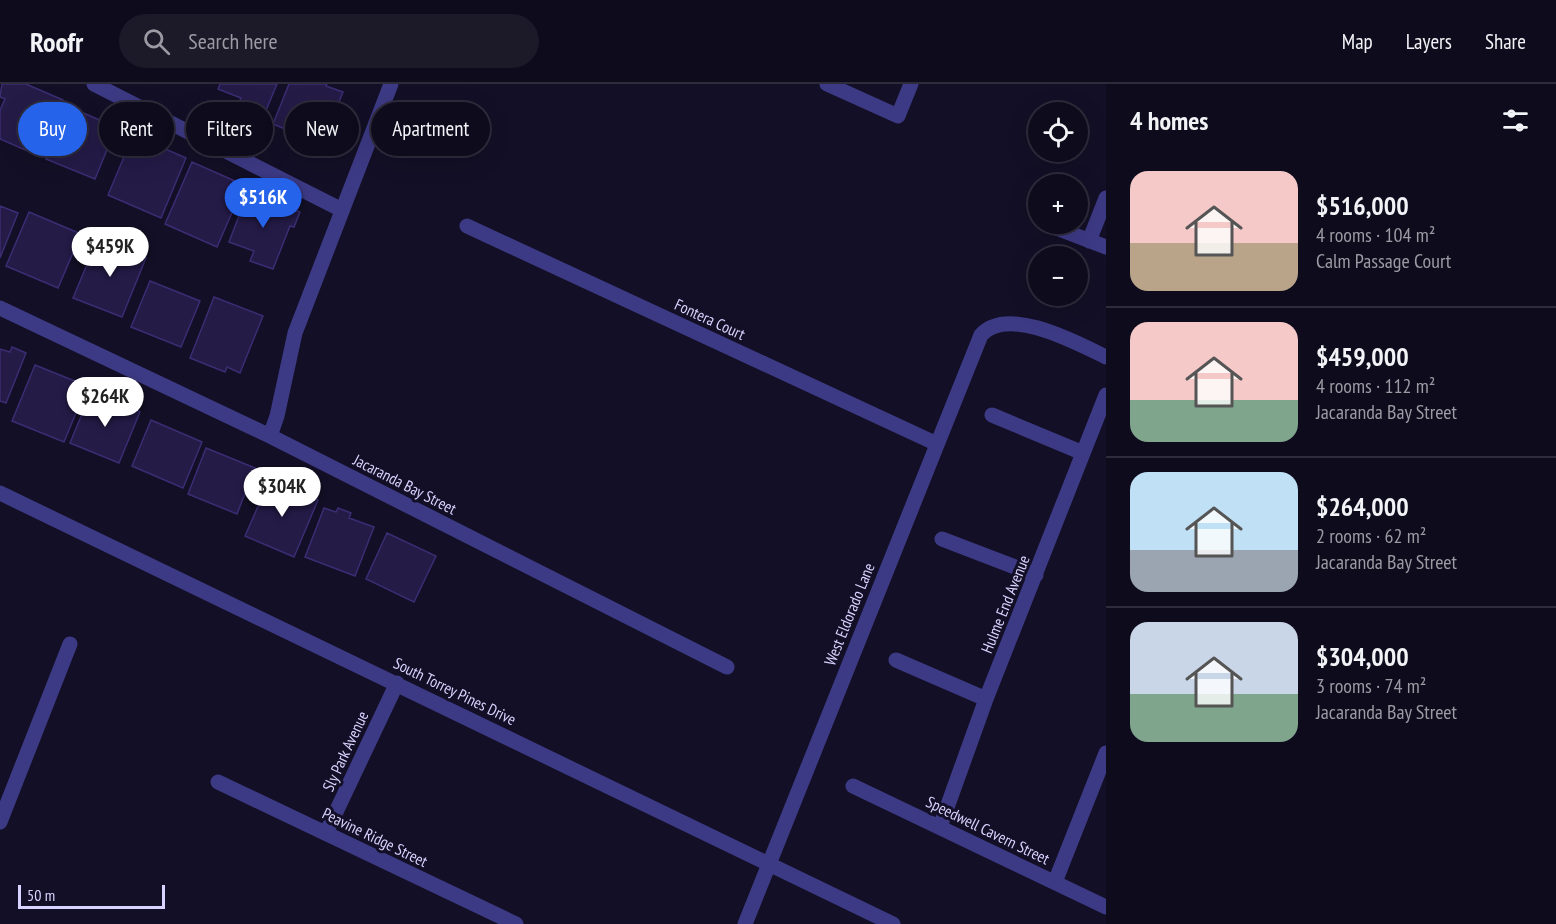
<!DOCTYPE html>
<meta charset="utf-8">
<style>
:root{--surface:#0e0b1c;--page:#1c1929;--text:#f1f3f6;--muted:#9b9ba3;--line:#2e2b3b;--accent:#2563eb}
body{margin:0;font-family:"PT Sans Narrow",sans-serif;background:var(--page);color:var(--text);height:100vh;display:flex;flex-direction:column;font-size:22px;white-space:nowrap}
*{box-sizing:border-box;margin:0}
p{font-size:20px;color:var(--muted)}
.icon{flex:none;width:33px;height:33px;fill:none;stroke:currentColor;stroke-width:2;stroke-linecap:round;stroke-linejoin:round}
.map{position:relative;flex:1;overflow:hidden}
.sheet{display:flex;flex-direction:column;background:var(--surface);width:450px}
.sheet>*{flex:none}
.guide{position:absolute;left:18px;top:18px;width:570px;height:54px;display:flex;gap:12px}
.controls{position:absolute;left:1028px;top:18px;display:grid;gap:12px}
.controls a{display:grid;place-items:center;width:60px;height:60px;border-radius:50%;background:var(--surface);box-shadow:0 6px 24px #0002,0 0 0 2px var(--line);font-size:30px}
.scale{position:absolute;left:18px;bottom:15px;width:147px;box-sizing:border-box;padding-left:6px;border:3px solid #d9d4ff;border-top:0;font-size:16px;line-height:21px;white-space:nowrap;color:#d9d4ff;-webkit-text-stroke:4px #130f26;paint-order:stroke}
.price{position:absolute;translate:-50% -51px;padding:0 14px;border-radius:21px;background:#fff;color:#222;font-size:20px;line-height:39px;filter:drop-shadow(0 2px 3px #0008)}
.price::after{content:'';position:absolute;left:50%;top:36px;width:18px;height:14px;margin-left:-9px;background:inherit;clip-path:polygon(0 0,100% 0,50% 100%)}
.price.current{background:var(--accent);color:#fff}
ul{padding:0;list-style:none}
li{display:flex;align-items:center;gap:18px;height:150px;padding:0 24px}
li+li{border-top:2px solid var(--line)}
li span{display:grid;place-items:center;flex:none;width:168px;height:120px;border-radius:18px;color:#555}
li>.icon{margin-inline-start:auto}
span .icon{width:72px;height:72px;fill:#fffc;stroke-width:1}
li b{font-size:26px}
h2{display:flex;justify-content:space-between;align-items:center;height:72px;padding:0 24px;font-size:26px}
.chip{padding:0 21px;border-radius:27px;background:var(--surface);box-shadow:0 6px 24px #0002,0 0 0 2px var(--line);font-size:21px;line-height:54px}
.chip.current{background:var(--accent);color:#fff}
header{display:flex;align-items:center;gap:36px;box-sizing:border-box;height:84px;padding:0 30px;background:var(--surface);border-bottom:2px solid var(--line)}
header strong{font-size:28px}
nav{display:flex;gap:33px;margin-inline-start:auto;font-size:21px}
.search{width:420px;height:54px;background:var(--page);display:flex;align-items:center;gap:15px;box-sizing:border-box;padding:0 21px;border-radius:33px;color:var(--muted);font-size:22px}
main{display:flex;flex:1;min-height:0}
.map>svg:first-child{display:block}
.building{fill:#241b47;stroke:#3b2d73;stroke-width:1.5}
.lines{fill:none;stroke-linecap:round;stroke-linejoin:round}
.minor{stroke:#3d3a85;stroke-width:15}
.labels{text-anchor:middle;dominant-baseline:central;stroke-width:6;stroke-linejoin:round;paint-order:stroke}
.street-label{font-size:16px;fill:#d9d4ff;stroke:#130f26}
</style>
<header>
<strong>Roofr</strong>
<div class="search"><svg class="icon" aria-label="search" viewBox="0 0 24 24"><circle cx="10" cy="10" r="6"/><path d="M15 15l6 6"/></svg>Search here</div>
<nav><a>Map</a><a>Layers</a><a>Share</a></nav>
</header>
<main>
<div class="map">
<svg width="1106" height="840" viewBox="0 0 1106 840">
<rect width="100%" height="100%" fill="#130f26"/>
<!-- building -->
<path class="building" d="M2,0H26L63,16L39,72L0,55V26L5,15L0,13Z
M220,0H277L262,36L236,25L241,14L218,5Z
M289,0H327L326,2L343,8L323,58L310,53L309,55L273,40Z
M67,22L123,46L116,64L109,61L95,95L46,75Z
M126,48L186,74L161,134L108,111L126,68L119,65Z
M192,78L244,101L217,163L165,140Z
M248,108L300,128L294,143L290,142L273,185L250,177L254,167L229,158Z
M0,122L18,129L0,174Z
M29,128L81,150L58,204L6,182Z
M98,154L146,174L122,233L73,214Z
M150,197L200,217L181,263L131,243Z
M214,213L263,232L240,289L227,283L225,288L190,274Z
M12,263L26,269L6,319L0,317V265L10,268Z
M35,281L87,302L64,358L12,337Z
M91,308L140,328L119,379L70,359Z
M151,336L202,358L183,404L132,382Z
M206,364L255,384L237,430L188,410Z
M270,395L318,416L294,473L245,452Z
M324,424L336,428L338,424L351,429L349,434L374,443L355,492L305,473Z
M387,449L436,472L414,518L366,495Z"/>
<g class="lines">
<!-- minor -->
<path class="minor" d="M94,0L342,126
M827,0L898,32L911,0
M1046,140L1106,163
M467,142L937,360
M1089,157L1106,114
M0,224L270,352L727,583
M992,331L1083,369
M270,352L277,332L295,249L391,0
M0,409L893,840
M942,455L1036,491
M896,576L986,615
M218,698L516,840
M853,702L1106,823
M0,738L70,560
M940,743L986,615L1106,311
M326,749L397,599
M1055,798L1106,669
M745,840L981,251C1008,221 1077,259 1106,273"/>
</g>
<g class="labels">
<!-- street labels -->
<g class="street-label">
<text transform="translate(710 235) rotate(25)">Fontera Court</text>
<text transform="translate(405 400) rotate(27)">Jacaranda Bay Street</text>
<text transform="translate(1005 520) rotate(-68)">Hulme End Avenue</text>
<text transform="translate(849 530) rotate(-68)">West Eldorado Lane</text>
<text transform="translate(455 607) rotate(26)">South Torrey Pines Drive</text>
<text transform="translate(345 667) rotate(-65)">Sly Park Avenue</text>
<text transform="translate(988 746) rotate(26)">Speedwell Cavern Street</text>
<text transform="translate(375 753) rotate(26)">Peavine Ridge Street</text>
</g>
</g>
</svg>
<div class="controls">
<a><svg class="icon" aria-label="locate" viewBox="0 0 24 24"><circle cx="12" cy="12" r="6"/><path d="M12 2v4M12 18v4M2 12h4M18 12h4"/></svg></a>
<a>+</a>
<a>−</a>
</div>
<div class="scale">50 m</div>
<b class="price current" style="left:263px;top:145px">$516K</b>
<b class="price" style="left:110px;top:194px">$459K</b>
<b class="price" style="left:105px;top:344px">$264K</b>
<b class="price" style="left:282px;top:434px">$304K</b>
<div class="guide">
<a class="chip current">Buy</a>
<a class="chip">Rent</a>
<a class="chip">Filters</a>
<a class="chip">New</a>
<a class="chip">Apartment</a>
</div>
</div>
<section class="sheet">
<h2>4 homes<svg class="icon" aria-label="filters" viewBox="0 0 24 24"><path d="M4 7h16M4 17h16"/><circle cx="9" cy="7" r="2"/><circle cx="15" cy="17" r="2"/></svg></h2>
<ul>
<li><span style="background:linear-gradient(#f6c9c9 60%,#b9a48a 0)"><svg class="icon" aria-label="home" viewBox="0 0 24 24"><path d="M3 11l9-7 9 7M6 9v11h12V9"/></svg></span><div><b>$516,000</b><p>4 rooms · 104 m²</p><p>Calm Passage Court</p></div></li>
<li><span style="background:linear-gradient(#f6c9c9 65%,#7fa58c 0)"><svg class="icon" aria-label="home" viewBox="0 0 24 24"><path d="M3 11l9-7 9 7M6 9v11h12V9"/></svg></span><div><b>$459,000</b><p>4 rooms · 112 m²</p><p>Jacaranda Bay Street</p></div></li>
<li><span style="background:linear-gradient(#bfe0f5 65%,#9aa5b1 0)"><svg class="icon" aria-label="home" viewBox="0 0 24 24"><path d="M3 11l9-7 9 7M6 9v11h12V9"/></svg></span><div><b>$264,000</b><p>2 rooms · 62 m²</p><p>Jacaranda Bay Street</p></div></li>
<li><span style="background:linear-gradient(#c9d6e8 60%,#7fa58c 0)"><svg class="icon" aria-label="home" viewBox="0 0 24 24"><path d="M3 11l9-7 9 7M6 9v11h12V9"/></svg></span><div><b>$304,000</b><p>3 rooms · 74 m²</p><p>Jacaranda Bay Street</p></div></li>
</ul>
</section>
</main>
